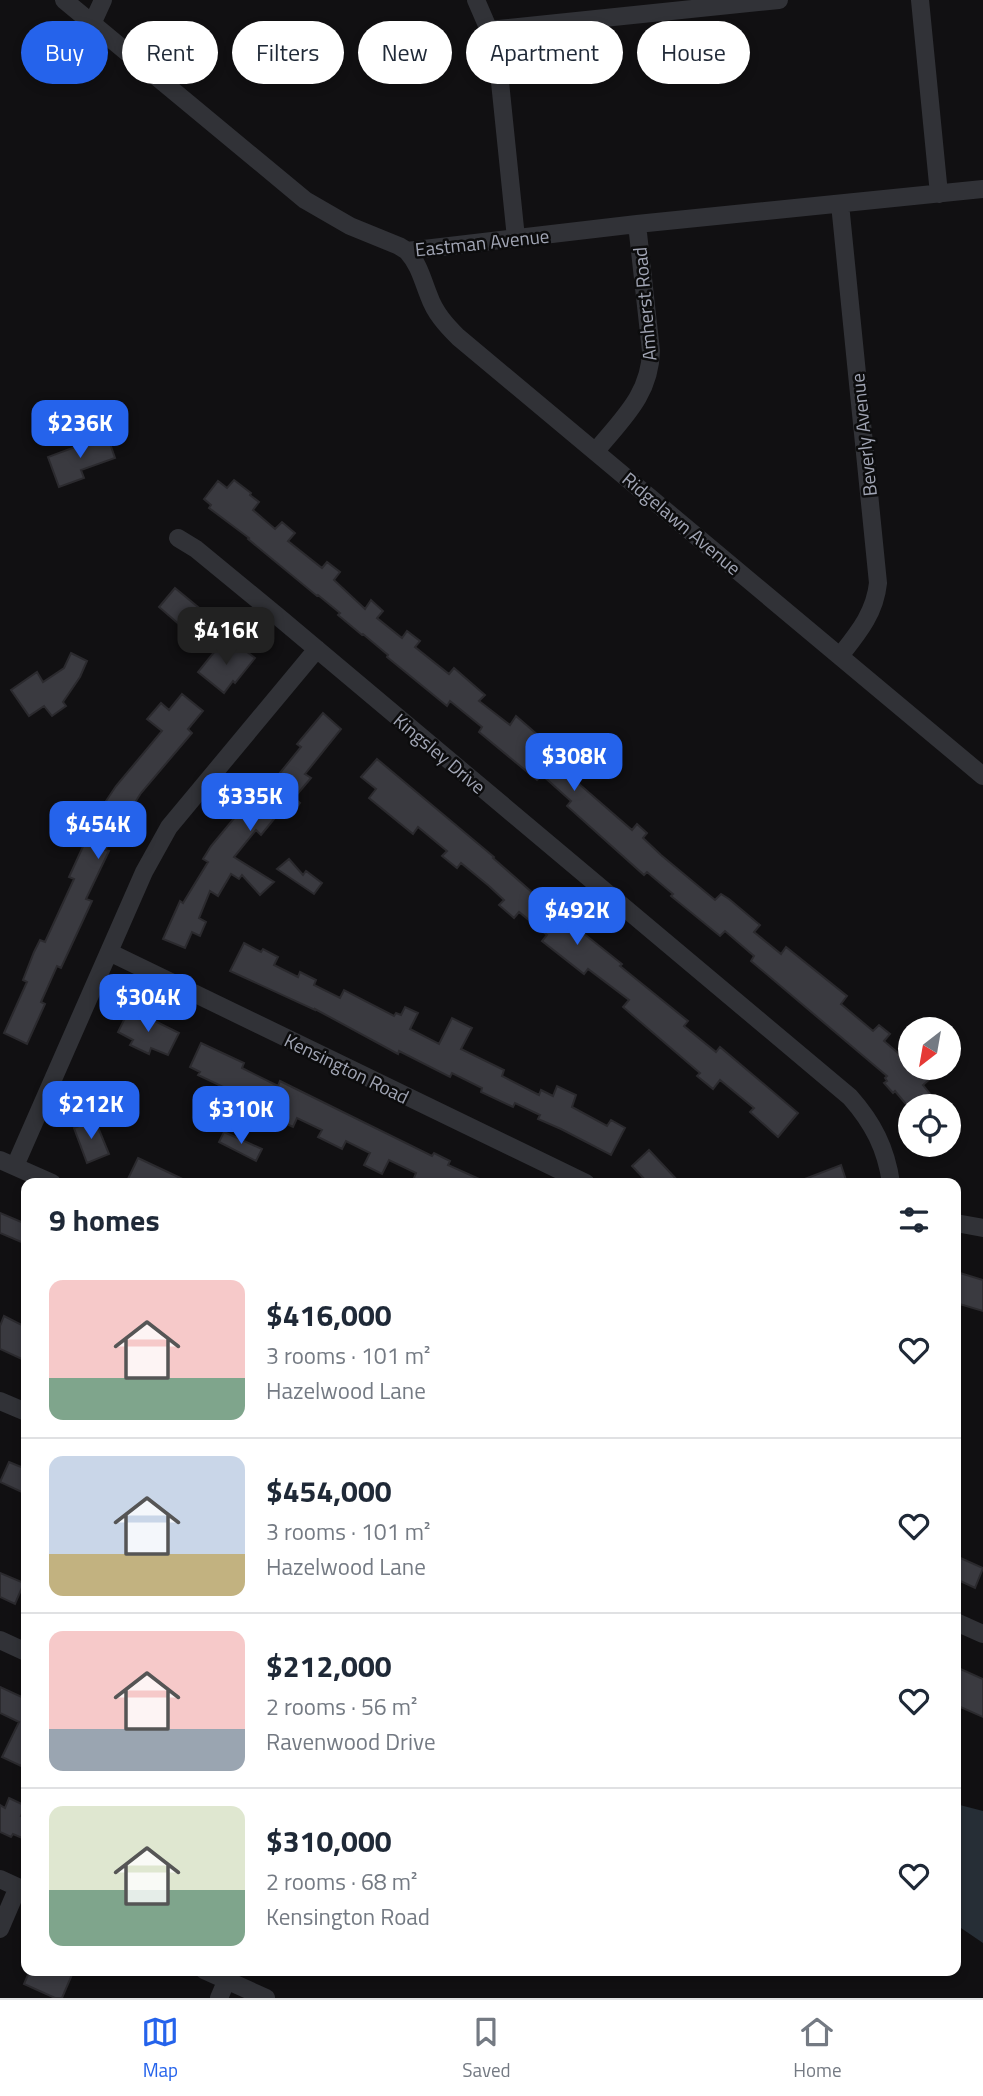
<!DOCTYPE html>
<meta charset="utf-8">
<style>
:root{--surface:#fff;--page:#f2f2f3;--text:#1f2937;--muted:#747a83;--line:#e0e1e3;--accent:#2563eb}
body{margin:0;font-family:"Titillium Web",sans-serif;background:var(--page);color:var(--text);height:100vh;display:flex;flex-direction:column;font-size:26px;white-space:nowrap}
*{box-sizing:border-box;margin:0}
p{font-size:23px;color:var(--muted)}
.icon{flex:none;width:38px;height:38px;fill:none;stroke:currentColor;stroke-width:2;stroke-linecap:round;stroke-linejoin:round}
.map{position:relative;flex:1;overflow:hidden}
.sheet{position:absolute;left:21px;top:1178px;width:940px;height:798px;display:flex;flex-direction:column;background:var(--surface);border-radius:14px;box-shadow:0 4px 10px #0003}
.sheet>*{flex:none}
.banner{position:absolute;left:21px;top:21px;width:942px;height:63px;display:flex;gap:14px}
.needle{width:46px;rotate:211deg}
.controls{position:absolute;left:898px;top:1017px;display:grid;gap:14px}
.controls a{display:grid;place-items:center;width:63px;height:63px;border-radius:50%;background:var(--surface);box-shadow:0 4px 10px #0003;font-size:35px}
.price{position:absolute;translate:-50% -60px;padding:0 16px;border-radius:14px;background:var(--accent);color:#fff;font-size:23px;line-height:46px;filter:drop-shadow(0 2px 4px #0008)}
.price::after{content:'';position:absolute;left:50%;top:42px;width:21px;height:16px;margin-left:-10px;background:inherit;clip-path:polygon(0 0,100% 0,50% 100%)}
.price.current{background:#222;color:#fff}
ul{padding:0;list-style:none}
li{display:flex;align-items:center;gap:21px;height:175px;padding:0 28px}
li+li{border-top:2px solid var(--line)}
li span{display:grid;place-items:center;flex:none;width:196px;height:140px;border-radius:14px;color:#555}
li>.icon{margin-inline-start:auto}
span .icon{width:84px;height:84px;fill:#fffc;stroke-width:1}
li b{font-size:30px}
h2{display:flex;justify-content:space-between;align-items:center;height:84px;padding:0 28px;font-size:30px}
.tag{padding:0 24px;border-radius:32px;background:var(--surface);box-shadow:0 4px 10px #0003;font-size:24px;line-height:63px}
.tag.current{background:var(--accent);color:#fff}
.tab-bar{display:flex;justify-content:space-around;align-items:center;height:98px;border-top:2px solid var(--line);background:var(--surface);font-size:19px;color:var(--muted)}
.tab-bar a{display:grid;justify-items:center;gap:4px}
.tab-bar .current{color:var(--accent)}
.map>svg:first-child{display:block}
.water{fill:#262e36}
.building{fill:#3a3a40;stroke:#2b2a2e;stroke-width:2}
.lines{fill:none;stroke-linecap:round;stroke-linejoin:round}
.minor{stroke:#313237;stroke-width:18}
.labels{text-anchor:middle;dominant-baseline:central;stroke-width:5;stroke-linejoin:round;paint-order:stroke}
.street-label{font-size:19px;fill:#a1a5b4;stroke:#0c0c0d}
</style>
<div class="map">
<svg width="983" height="1998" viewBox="0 0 983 1998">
<rect width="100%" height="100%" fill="#111012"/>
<!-- water -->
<path class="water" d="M956,1804L983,1811V1943L958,1926L956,1922Z"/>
<!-- building -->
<path class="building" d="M107,435L115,458L81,470L84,478L59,487L48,457Z
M234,480L251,493L250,495L259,502L253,510L275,529L282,522L295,533L288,541L322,568L327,562L340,572L334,580L365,609L371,600L383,611L377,618L402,638L407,631L420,641L415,647L449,674L454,668L485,695L479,701L510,725L516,716L531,729L577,770L571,777L632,830L637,824L647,833L643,838L661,855L715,900L721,894L729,899L760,925L754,932L781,954L786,947L847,996L841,1004L873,1031L879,1025L890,1034L884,1041L898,1053L914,1074L923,1068L931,1078L923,1085L931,1095L916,1106H910V1109L895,1091L893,1093L884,1083L887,1081L885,1078L887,1076L751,961L754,956L725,931L720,936L671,896L673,894L647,872L644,875L567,806L571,801L542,775L537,780L479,732L482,727L450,701L447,706L387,657L388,655L363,634L362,635L338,615L340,613L318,595L317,596L248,539L249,538L209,508L211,505L204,499L218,481L227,488Z
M175,588L204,612L188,632L159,607Z
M238,645L255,658L235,683L233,681L224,693L198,672L219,646L230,655Z
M71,653L87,661L80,677L63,702L66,706L52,716L44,706L29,716L11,690L37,672L43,682L64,668Z
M182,694L203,711L188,729L192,733L141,793L105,850L109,851L86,899L92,901L61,968L57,966L41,1002L45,1004L27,1044L4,1033L27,982L23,980L34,952L40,940L45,942L74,879L69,877L92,827L90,825L116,786L162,731L147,719L161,703L169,710Z
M323,713L341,729L305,774L311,778L294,798L300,803L291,815L283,808L261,835L256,830L234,857L274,882L260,895L242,875L239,879L231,874L218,896L210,891L199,918L206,922L200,936L192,932L185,948L163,939L180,901L183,903L208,862L203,859L211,846L270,775L275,779L301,747L297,744Z
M377,759L494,857L493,858L534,894L622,964L620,966L688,1021L684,1026L716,1052L720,1047L798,1113L778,1137L750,1112L754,1108L720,1080L713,1089L697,1076L700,1073L623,1007L629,1000L588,969L584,974L542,941L547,935L519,912L514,918L499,905L504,900L489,886L461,863L457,868L442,856L447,851L418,827L413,834L369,798L376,789L361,777Z
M289,859L303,875L306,871L322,883L314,894L277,869Z
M244,943L261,952L263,949L278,957L274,965L298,977L300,972L316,980L314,985L340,998L344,990L394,1016L396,1013L401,1015L405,1007L418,1013L410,1029L439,1044L452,1018L472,1028L461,1049L504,1070L502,1076L539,1095L541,1090L553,1096L557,1086L576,1095L572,1107L607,1126L611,1120L625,1128L611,1155L561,1129L538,1119L540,1115L515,1103L513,1107L481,1092L482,1088L452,1073L450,1077L399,1051L398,1054L315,1009V1010L230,971Z
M129,1010L144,1018L145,1016L179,1033L168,1055L151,1048L149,1054L130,1045L133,1040L118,1032Z
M201,1043L244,1063L242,1068L278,1086L280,1081L432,1156L434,1153L450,1161L448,1165L488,1183H412L416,1173L389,1160L382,1174L364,1165L370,1153L346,1141L342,1149L318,1137L322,1130L297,1118L293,1127L274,1118L276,1112L198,1075L200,1072L190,1067Z
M95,1120L109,1154L87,1163L74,1128Z
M224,1132L262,1149L256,1161L219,1142Z
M649,1150L680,1183H648L632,1166Z
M138,1158L191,1183H126Z
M841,1165L847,1183H797V1182Z
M0,1213L26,1224V1244L0,1233Z
M960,1273L983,1280V1311L956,1303V1287Z
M4,1316L26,1327V1361L0,1349V1326Z
M9,1462L26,1469V1494L0,1482Z
M956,1556L983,1568L975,1588L956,1579Z
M0,1573L24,1583L15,1604L0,1597Z
M956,1667L983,1679V1717L956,1705Z
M0,1687L26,1699V1756L21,1766L2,1757L19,1722L0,1713Z
M9,1798L26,1806L21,1816L26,1818V1828L22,1838L13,1834L11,1837L0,1832V1805L5,1808Z
M30,1970H74L62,1998H55L24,1984Z"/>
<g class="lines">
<!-- minor -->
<path class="minor" d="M64,0L305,200L350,226L399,246L407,251L637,224L983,189
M476,0L489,30L500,82L516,238
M920,0L939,194
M92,24L103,0
M489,30L779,0
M407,251C420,266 422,279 429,296C435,313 446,325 458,337L983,776
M596,451C622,419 650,395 651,351L637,224
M178,538L196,549L281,619L850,1097C873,1123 886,1148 891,1183
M840,656C858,633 875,613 878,583L840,204
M109,952L586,1183
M0,1160L52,1183
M15,1166L144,872L169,827L317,649
M956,1223L983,1228
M0,1401L26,1412
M956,1622L983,1634
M0,1640L26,1652
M0,1879L26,1891
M0,1929L18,1887
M204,1970L266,1998
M219,1998L231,1970"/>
</g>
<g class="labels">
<!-- street labels -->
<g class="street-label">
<text transform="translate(482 242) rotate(-6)">Eastman Avenue</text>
<text transform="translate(644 304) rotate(-95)">Amherst Road</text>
<text transform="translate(863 435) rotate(-96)">Beverly Avenue</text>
<text transform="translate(682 523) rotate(40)">Ridgelawn Avenue</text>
<text transform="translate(440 753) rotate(40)">Kingsley Drive</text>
<text transform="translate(347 1068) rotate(26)">Kensington Road</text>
</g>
</g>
</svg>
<div class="controls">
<a><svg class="needle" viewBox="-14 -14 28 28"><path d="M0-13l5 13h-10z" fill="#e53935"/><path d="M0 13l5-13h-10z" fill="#747a83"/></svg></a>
<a><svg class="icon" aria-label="locate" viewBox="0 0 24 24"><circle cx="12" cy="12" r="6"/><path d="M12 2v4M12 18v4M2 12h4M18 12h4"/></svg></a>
</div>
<b class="price" style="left:80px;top:460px">$236K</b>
<b class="price current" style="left:226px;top:667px">$416K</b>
<b class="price" style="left:574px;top:793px">$308K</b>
<b class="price" style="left:250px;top:833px">$335K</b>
<b class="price" style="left:98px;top:861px">$454K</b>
<b class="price" style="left:577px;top:947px">$492K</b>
<b class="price" style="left:148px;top:1034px">$304K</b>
<b class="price" style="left:91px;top:1141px">$212K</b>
<b class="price" style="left:241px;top:1146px">$310K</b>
<div class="banner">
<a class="tag current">Buy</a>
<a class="tag">Rent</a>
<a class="tag">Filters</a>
<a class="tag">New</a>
<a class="tag">Apartment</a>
<a class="tag">House</a>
</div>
<section class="sheet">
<h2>9 homes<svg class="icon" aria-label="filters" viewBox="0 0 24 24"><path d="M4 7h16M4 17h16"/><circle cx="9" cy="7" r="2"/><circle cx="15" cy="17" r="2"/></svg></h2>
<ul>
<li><span style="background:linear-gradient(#f6c9c9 70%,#7fa58c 0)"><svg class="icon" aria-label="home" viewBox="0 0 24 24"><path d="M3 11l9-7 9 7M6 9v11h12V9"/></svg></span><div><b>$416,000</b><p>3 rooms · 101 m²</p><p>Hazelwood Lane</p></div><svg class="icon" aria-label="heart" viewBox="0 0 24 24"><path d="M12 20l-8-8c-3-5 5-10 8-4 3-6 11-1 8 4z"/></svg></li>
<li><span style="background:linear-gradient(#c9d6e8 70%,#c2b280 0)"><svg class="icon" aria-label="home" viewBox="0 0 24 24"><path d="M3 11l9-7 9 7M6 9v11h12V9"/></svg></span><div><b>$454,000</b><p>3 rooms · 101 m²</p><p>Hazelwood Lane</p></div><svg class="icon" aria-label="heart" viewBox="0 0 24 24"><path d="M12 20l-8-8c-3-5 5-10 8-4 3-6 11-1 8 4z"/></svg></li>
<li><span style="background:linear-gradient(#f6c9c9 70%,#9aa5b1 0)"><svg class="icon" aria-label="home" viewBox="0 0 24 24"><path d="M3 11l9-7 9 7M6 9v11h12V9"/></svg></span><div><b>$212,000</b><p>2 rooms · 56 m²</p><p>Ravenwood Drive</p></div><svg class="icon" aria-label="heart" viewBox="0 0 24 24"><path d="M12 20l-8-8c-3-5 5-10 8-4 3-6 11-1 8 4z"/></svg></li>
<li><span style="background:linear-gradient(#dfe7d0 60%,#7fa58c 0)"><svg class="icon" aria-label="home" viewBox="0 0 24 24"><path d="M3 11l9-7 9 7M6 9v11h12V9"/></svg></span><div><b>$310,000</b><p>2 rooms · 68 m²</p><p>Kensington Road</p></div><svg class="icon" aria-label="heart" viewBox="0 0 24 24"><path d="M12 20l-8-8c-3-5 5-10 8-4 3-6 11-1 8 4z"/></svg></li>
</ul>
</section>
</div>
<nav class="tab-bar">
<a class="current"><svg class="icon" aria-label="map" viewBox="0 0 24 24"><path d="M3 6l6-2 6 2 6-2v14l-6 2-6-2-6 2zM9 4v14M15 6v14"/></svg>Map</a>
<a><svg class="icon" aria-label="saved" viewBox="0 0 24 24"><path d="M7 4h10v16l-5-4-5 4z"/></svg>Saved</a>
<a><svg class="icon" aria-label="home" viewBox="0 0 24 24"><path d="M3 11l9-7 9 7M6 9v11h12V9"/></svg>Home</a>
</nav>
